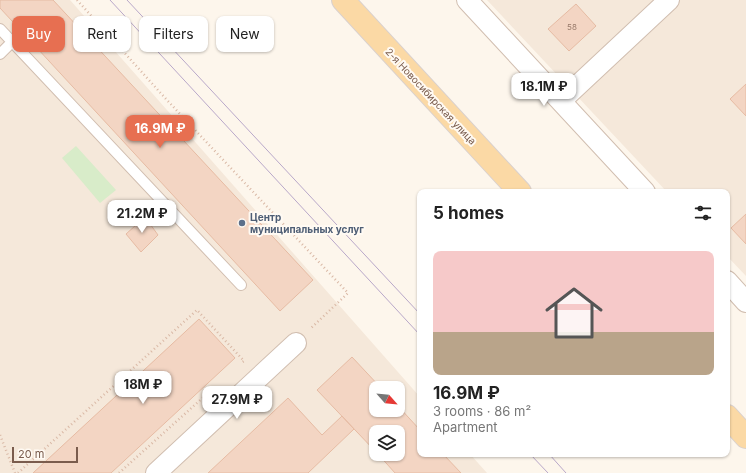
<!DOCTYPE html>
<meta charset="utf-8">
<style>
:root{--surface:#fff;--page:#f6f6f6;--text:#222;--muted:#767676;--line:#e0e0e0;--accent:#e76f51}
body{margin:0;font-family:Inter,sans-serif;background:var(--page);color:var(--text);height:100vh;display:flex;flex-direction:column;font-size:15px;white-space:nowrap}
*{box-sizing:border-box;margin:0}
p{font-size:13px;color:var(--muted)}
.icon{flex:none;width:22px;height:22px;fill:none;stroke:currentColor;stroke-width:2;stroke-linecap:round;stroke-linejoin:round}
.map{position:relative;flex:1;overflow:hidden}
.side{position:absolute;left:417px;top:189px;width:313px;height:268px;display:flex;flex-direction:column;background:var(--surface);border-radius:8px;box-shadow:0 1px 3px #0004}
.side>*{flex:none}
.banner{position:absolute;left:12px;top:16px;width:345px;height:36px;display:flex;gap:8px}
.needle{width:26px;rotate:117deg}
.buttons{position:absolute;left:369px;top:381px;display:grid;gap:8px}
.buttons a{display:grid;place-items:center;width:36px;height:36px;border-radius:8px;background:var(--surface);box-shadow:0 1px 3px #0004;font-size:20px}
.scale{position:absolute;left:12px;bottom:10px;width:66px;box-sizing:border-box;padding-left:4px;border:2px solid #7a5c4d;border-top:0;font-size:11px;line-height:14px;white-space:nowrap;color:#7a5c4d;-webkit-text-stroke:3px #fffaf3;paint-order:stroke}
.price{position:absolute;translate:-50% -34px;padding:0 9px;border-radius:8px;background:#fff;color:#222;font-size:13px;line-height:26px;filter:drop-shadow(0 1px 2px #0008)}
.price::after{content:'';position:absolute;left:50%;top:24px;width:12px;height:9px;margin-left:-6px;background:inherit;clip-path:polygon(0 0,100% 0,50% 100%)}
.price.current{background:var(--accent);color:#fff}
ul{padding:0;list-style:none}
li{display:grid;align-content:center;gap:8px;height:212px;padding:0 16px}
li+li{border-top:1px solid var(--line)}
li span{display:grid;place-items:center;height:124px;border-radius:8px;color:#555}
li>.icon{margin-inline-start:auto}
span .icon{width:72px;height:72px;fill:#fffc;stroke-width:1}
li b{font-size:17px}
h2{display:flex;justify-content:space-between;align-items:center;height:48px;padding:0 16px;font-size:17px}
.tag{padding:0 14px;border-radius:8px;background:var(--surface);box-shadow:0 1px 3px #0004;font-size:14px;line-height:36px}
.tag.current{background:var(--accent);color:#fff}
.map>svg:first-child{display:block}
.residential{fill:#f5e8da;fill-rule:evenodd}
.green{fill:#d8ecc9}
.building{fill:#f3d5c3;stroke:#e6bba3}
.lines{fill:none;stroke-linecap:round;stroke-linejoin:round}
.service-casing{stroke:#d1beb0;stroke-width:12}
.minor-casing{stroke:#d1beb0;stroke-width:22}
.primary-casing{stroke:#dad1cd;stroke-width:24}
.path{stroke:#d9b8a5;stroke-width:2.5;stroke-dasharray:1 3;stroke-linecap:butt}
.service{stroke:#fff;stroke-width:10}
.minor{stroke:#fff;stroke-width:20}
.primary{stroke:#fbd9a5;stroke-width:22}
.tram{stroke:#b9a8c9;stroke-width:1}
.service-dot{fill:#5c6f8a;stroke:#fffaf3;stroke-width:1.5}
.labels{text-anchor:middle;dominant-baseline:central;stroke-width:4;stroke-linejoin:round;paint-order:stroke}
.number-label{font-size:8px;fill:#987a6a}
.street-label{font-size:10px;fill:#7a5c4d;stroke:#fffaf3}
.service-label{font-size:10px;font-weight:bold;fill:#4e5e75;stroke:#fffaf3;text-anchor:start}
</style>
<div class="map">
<svg width="746" height="473" viewBox="0 0 746 473">
<rect width="100%" height="100%" fill="#fdf6ec"/>
<!-- residential -->
<path class="residential" d="M0,0H70L420,397V454H470L487,473H0ZM376,388H398V410H376ZM376,432H398V454H376Z
M487,0H746V276L727,256V192H667Z"/>
<!-- green -->
<path class="green" d="M76,146L116,190L100,203L62,158Z"/>
<!-- building -->
<path class="building" d="M0,0H53L313,280L280,311L0,8Z
M576,4L596,26L569,51L548,29Z
M746,84V116L730,99Z
M746,214V244L731,228Z
M145,217L158,235L141,252L126,234Z
M199,319L235,358L111,473H33Z
M352,357L381,388H376V410H398V406L420,430V454H443L461,473H395L378,454H398V432H376V452L317,390Z
M288,398L322,435L342,416L354,429L308,473H208Z"/>
<g class="lines">
<defs>
<path id="service" d="M0,29L241,285
M0,54L12,42"/>
<path id="minor" d="M467,0L645,192
M561,101L669,0
M727,281L746,302
M156,473L296,343"/>
<path id="primary" d="M343,0L520,192
M727,416L746,437"/>
</defs>
<!-- service casing -->
<use href="#service" class="service-casing"/>
<!-- minor casing -->
<use href="#minor" class="minor-casing"/>
<!-- primary casing -->
<use href="#primary" class="primary-casing"/>
<!-- path -->
<path class="path" d="M77,0L166,99L348,293L310,329
M0,435L15,473
M18,473L197,310L244,361L241,363
M119,473L217,385"/>
<!-- service -->
<use href="#service" class="service"/>
<!-- minor -->
<use href="#minor" class="minor"/>
<!-- primary -->
<use href="#primary" class="primary"/>
<!-- tram -->
<path class="tram" d="M110,0L420,335
M127,0L420,314
M530,454L548,473
M549,454L566,473"/>
</g>
<!-- markers -->
<circle class="service-dot" cx="242" cy="223" r="4"/>
<g class="labels">
<!-- number labels -->
<g class="number-label">
<text x="572" y="27">58</text>
</g>
<!-- street labels -->
<g class="street-label">
<text transform="translate(431 96) rotate(47)">2-я Новосибирская улица</text>
</g>
<!-- service labels -->
<g class="service-label">
<text x="250" y="217">Центр<tspan x="250" dy="12">муниципальных услуг</tspan></text>
</g>
</g>
</svg>
<div class="buttons">
<a><svg class="needle" viewBox="-14 -14 28 28"><path d="M0-13l5 13h-10z" fill="#e53935"/><path d="M0 13l5-13h-10z" fill="#767676"/></svg></a>
<a><svg class="icon" aria-label="layers" viewBox="0 0 24 24"><path d="M12 4l9 5-9 5-9-5zM3 14l9 5 9-5"/></svg></a>
</div>
<div class="scale">20 m</div>
<b class="price" style="left:544px;top:107px">18.1M ₽</b>
<b class="price current" style="left:160px;top:149px">16.9M ₽</b>
<b class="price" style="left:142px;top:234px">21.2M ₽</b>
<b class="price" style="left:143px;top:405px">18M ₽</b>
<b class="price" style="left:237px;top:420px">27.9M ₽</b>
<div class="banner">
<a class="tag current">Buy</a>
<a class="tag">Rent</a>
<a class="tag">Filters</a>
<a class="tag">New</a>
</div>
<section class="side">
<h2>5 homes<svg class="icon" aria-label="filters" viewBox="0 0 24 24"><path d="M4 7h16M4 17h16"/><circle cx="9" cy="7" r="2"/><circle cx="15" cy="17" r="2"/></svg></h2>
<ul>
<li><span style="background:linear-gradient(#f6c9c9 65%,#b9a48a 0)"><svg class="icon" aria-label="home" viewBox="0 0 24 24"><path d="M3 11l9-7 9 7M6 9v11h12V9"/></svg></span><div><b>16.9M ₽</b><p>3 rooms · 86 m²</p><p>Apartment</p></div></li>
</ul>
</section>
</div>
